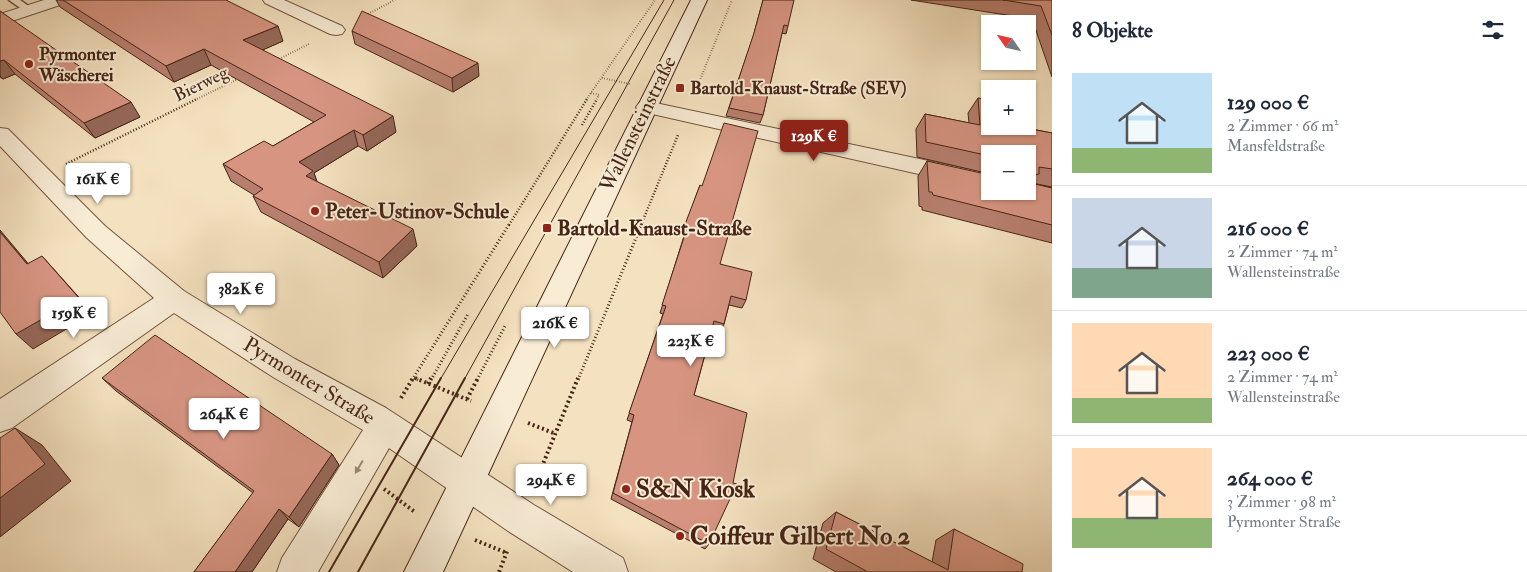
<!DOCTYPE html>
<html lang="de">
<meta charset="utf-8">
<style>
:root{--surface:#fff;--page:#f6f6f7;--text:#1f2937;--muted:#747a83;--line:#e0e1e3;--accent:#8f2418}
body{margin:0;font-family:"IM FELL Double Pica",serif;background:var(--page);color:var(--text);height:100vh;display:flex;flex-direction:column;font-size:19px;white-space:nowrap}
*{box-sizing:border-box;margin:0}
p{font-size:16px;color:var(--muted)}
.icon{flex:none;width:28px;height:28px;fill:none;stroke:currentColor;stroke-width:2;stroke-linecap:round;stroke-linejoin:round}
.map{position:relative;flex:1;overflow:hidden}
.drawer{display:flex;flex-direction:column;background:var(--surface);width:475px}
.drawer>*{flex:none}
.needle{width:32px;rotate:304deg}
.fabs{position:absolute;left:981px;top:15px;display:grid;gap:10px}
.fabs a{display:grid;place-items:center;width:55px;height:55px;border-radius:0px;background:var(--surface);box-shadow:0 1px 4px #0004;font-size:25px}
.price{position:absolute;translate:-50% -42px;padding:0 11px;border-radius:5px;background:#fff;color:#222;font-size:16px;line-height:32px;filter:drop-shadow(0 1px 2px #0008)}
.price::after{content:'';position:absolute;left:50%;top:30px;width:15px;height:11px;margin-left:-8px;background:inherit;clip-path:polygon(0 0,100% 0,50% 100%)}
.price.on{background:var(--accent);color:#fff}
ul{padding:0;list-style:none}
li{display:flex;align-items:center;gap:15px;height:125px;padding:0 20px}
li+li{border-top:1px solid var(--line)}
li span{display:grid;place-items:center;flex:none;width:140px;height:100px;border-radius:0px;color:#555}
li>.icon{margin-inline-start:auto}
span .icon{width:60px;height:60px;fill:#fffc;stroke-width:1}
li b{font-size:21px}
h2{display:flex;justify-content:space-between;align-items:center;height:60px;padding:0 20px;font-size:21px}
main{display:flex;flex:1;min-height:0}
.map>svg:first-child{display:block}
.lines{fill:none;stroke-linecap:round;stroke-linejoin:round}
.lane-casing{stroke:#725440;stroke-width:3}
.street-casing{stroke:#725440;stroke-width:2}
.secondary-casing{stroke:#462516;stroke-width:2}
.path-far3{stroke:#462516;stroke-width:2;stroke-dasharray:0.5 2;stroke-linecap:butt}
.path-far2{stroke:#462516;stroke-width:2.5;stroke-dasharray:1 2;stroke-linecap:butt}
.path-far1{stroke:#462516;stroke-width:3;stroke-dasharray:1 2.5;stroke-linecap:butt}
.path{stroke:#462516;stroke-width:4;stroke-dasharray:2 3;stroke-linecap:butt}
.lane{fill:#f8ecd5;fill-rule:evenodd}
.street{fill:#f8ecd5;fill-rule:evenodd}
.secondary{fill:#f8ecd5;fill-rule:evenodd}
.tram-far1{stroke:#462516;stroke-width:1}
.tram{stroke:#462516;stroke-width:2}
.wall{fill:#b87f6f;stroke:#462516}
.shaded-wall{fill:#96685a;stroke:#462516}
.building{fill:#d69481;stroke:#462516}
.oneway{fill:#9f8876}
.poi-dot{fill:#8f2418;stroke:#f8ecd5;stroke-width:2}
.labels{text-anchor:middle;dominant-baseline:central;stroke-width:4;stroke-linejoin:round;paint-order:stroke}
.far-poi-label{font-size:18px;font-weight:bold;fill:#462516;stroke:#f8ecd5;text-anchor:start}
.far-street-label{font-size:18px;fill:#462516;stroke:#f8ecd5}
.street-label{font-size:21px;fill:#462516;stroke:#f8ecd5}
.poi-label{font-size:21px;font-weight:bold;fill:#462516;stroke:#f8ecd5;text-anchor:start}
.near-poi-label{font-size:25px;font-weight:bold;fill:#462516;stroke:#f8ecd5;text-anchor:start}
</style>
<main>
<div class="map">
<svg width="1052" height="572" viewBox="0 0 1052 572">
<rect width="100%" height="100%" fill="#f4e1bf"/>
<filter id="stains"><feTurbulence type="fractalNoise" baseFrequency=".004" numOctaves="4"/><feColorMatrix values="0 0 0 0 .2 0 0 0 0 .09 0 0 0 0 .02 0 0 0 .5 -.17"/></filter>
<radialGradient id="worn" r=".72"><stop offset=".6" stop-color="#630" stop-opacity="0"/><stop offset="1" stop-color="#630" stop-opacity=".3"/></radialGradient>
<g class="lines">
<defs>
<path id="lane" d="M9,0H20L34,10L32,12H26Z"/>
<path id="street" d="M44,0H68L66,3L0,25V14Z
M263,0H284L342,26L345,30L342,34L336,35L330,34L265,3Z
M646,101L990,174V190L639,111L636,107L639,103Z
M0,128L8,129L105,226L184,291L295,359L386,408L534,505L623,558L628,572H573L508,531L389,448L318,572H277L282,558L363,430L273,377L174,313L12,428L0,432V399L154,298L87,238L0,146Z"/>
<path id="secondary" d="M691,0H707L443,572H404Z"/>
</defs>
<!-- lane casing -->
<use href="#lane" class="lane-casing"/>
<!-- street casing -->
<use href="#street" class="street-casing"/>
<!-- secondary casing -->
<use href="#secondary" class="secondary-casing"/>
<!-- path-far3 -->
<path class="path-far3" d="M366,15L395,0
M277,60L309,44
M602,78L630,84
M591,93L599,95L596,100
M694,95L732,0
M195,100L240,78
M586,100L655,0"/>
<!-- path-far2 -->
<path class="path-far2" d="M582,125L597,99
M66,164L197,99
M509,225L587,99
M641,225L678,135"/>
<!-- path-far1 -->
<path class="path-far1" d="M414,378L418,380
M412,380L510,223
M431,380L468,314
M477,380L505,326
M578,380L642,223"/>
<!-- path -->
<path class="path" d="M415,378L471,401
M428,384L431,378
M401,398L413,378
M467,399L478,378
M528,423L556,434
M534,486L578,378
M384,489L415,512
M475,540L507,553
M499,572L508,549"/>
<!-- lane -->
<use href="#lane" class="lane"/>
<!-- street -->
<use href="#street" class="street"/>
<!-- secondary -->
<use href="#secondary" class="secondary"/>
<!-- tram-far1 -->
<path class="tram-far1" d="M440,380L664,0
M464,380L674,0"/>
<!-- tram -->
<path class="tram" d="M329,572L441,378
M358,572L465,378"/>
</g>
<!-- wall -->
<path class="wall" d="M56,0H226L283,41L262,50L396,132L367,151L358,146L314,173L317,182L417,246L383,278L261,212L253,196L254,195L231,181L223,164L273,146L314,122L211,65L174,82L60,7Z
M763,0L788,26L786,34L782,33L763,115L760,123L726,116L753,37Z
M911,0H1052V77L1032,19Z
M0,11L140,117L95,138L15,74L3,79L0,77Z
M352,31L479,76L453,92L355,44Z
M978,98L1026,128L1052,133V187L1032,183H1031L1052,188V243L922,210V207L919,206L918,176L927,161L1028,191V154H990V174L917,157L916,129L925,114L969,123L968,113Z
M700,185L720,264L746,300L742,308L729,305L724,324L721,332L712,329L694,395L709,544L705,549L611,499L632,422L627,420L663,314L660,313L684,236L682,235Z
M102,378L332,454L339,465L299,527L288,519L252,572H194L253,493L116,391Z
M836,512L932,562L936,540L954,529L1022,572H836L813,559L823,523Z"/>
<!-- shaded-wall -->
<path class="shaded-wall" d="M278,26L283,41L249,56L243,40Z
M204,49L211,65L174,82L166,66Z
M4,60L15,74L3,79L0,76V61Z
M478,63L479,76L453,92L452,78Z
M131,102L140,117L95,138L84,123Z
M393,116L396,132L367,151L363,135Z
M354,130L358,146L314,173L319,187L312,192L299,162Z
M413,229L417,246L383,278L379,262Z
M0,230L42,280L27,264L0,232Z
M42,256L93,313L33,349L16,334Z
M15,428L42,445L71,481L0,537V498Z
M332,454L339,465L299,527L289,517Z
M279,509L288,519L252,572H235Z"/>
<!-- building -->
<path class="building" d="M63,0H226L278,26L243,40L393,116L363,135L354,130L299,162L313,171L306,176L413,229L379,262L253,196L263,189L223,164L264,141L273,146L326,115L204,49L166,66Z
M763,0H794L788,26L784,25L763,115L729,108L754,33Z
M1003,0H1052V35L1041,6Z
M0,11L131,102L84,123L4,60L0,61Z
M362,11L478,63L452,78L352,31Z
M978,98L990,100V126H1026V128L1052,133V169L1039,167V174L1028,176V154H990V156L926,142L925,114L980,125Z
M724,123L758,131L720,264L752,272L746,300L731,296L724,324L714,321L694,395L747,413L733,483L737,484L709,544L613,493L634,415L629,413L666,306L662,305L687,228L684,227L700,185L702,186Z
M927,161L990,175V191H1028V178L1031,183L1052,188V225L933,195L932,192H929Z
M0,232L27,264L42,256L79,298L16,334L0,312Z
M155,335L332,454L289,517L279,509L235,572H194L254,491L102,378Z
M15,428L45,464L0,498V438Z
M836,512L948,570L954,529L1023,564L1022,572H868L826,549Z"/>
<!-- one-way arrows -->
<defs><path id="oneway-solid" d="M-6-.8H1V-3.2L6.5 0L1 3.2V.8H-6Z" transform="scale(1.25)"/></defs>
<use class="oneway" href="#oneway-solid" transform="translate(359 467) rotate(121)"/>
<!-- markers -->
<g class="poi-dot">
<circle cx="29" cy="64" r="5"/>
<rect x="675" y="83" width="10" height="10" rx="2.5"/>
<circle cx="315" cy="211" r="5"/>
<rect x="542" y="223" width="10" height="10" rx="2.5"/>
<circle cx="626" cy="489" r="5"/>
<circle cx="680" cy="536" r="5"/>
</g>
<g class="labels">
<!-- far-poi labels -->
<g class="far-poi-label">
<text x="39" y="54">Pyrmonter<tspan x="39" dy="21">Wäscherei</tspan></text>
<text x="690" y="88">Bartold-Knaust-Straße (SEV)</text>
</g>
<!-- far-street labels -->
<g class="far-street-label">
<text transform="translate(201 84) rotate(-26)">Bierweg</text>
</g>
<!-- street labels -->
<g class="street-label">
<text transform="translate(638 124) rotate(-64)">Wallensteinstraße</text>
<text transform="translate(309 381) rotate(31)">Pyrmonter Straße</text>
</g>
<!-- poi labels -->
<g class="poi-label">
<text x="325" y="211">Peter-Ustinov-Schule</text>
<text x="557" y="228">Bartold-Knaust-Straße</text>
</g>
<!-- near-poi labels -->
<g class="near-poi-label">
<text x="636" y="489">S&amp;N Kiosk</text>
<text x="690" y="536">Coiffeur Gilbert No 2</text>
</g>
</g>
<rect width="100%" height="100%" filter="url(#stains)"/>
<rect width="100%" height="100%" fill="url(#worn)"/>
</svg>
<div class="fabs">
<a><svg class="needle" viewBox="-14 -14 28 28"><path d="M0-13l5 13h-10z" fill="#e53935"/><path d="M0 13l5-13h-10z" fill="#747a83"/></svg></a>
<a>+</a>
<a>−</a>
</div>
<b class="price on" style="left:814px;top:162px">129K €</b>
<b class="price" style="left:98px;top:205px">161K €</b>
<b class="price" style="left:241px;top:315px">382K €</b>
<b class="price" style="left:74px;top:339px">159K €</b>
<b class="price" style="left:555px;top:349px">216K €</b>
<b class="price" style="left:691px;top:367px">223K €</b>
<b class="price" style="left:224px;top:440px">264K €</b>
<b class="price" style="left:551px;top:506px">294K €</b>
</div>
<section class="drawer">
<h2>8 Objekte<svg class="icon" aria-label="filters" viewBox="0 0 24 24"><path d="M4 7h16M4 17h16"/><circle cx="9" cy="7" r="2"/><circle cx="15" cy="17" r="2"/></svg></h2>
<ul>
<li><span style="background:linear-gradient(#bfe0f5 75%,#8fb573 0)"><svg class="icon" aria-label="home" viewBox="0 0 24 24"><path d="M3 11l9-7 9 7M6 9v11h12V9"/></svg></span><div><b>129 000 €</b><p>2 Zimmer · 66 m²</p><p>Mansfeldstraße</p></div></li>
<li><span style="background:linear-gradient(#c9d6e8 70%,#7fa58c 0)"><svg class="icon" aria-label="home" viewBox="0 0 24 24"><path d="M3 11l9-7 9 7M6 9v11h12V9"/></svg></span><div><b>216 000 €</b><p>2 Zimmer · 74 m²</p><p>Wallensteinstraße</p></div></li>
<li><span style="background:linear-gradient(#ffd9b3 75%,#8fb573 0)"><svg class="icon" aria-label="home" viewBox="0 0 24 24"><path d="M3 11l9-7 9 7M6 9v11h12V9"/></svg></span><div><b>223 000 €</b><p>2 Zimmer · 74 m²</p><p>Wallensteinstraße</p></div></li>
<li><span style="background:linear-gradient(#ffd9b3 70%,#8fb573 0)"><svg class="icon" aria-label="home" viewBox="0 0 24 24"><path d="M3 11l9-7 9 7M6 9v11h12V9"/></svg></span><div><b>264 000 €</b><p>3 Zimmer · 98 m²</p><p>Pyrmonter Straße</p></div></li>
</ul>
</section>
</main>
